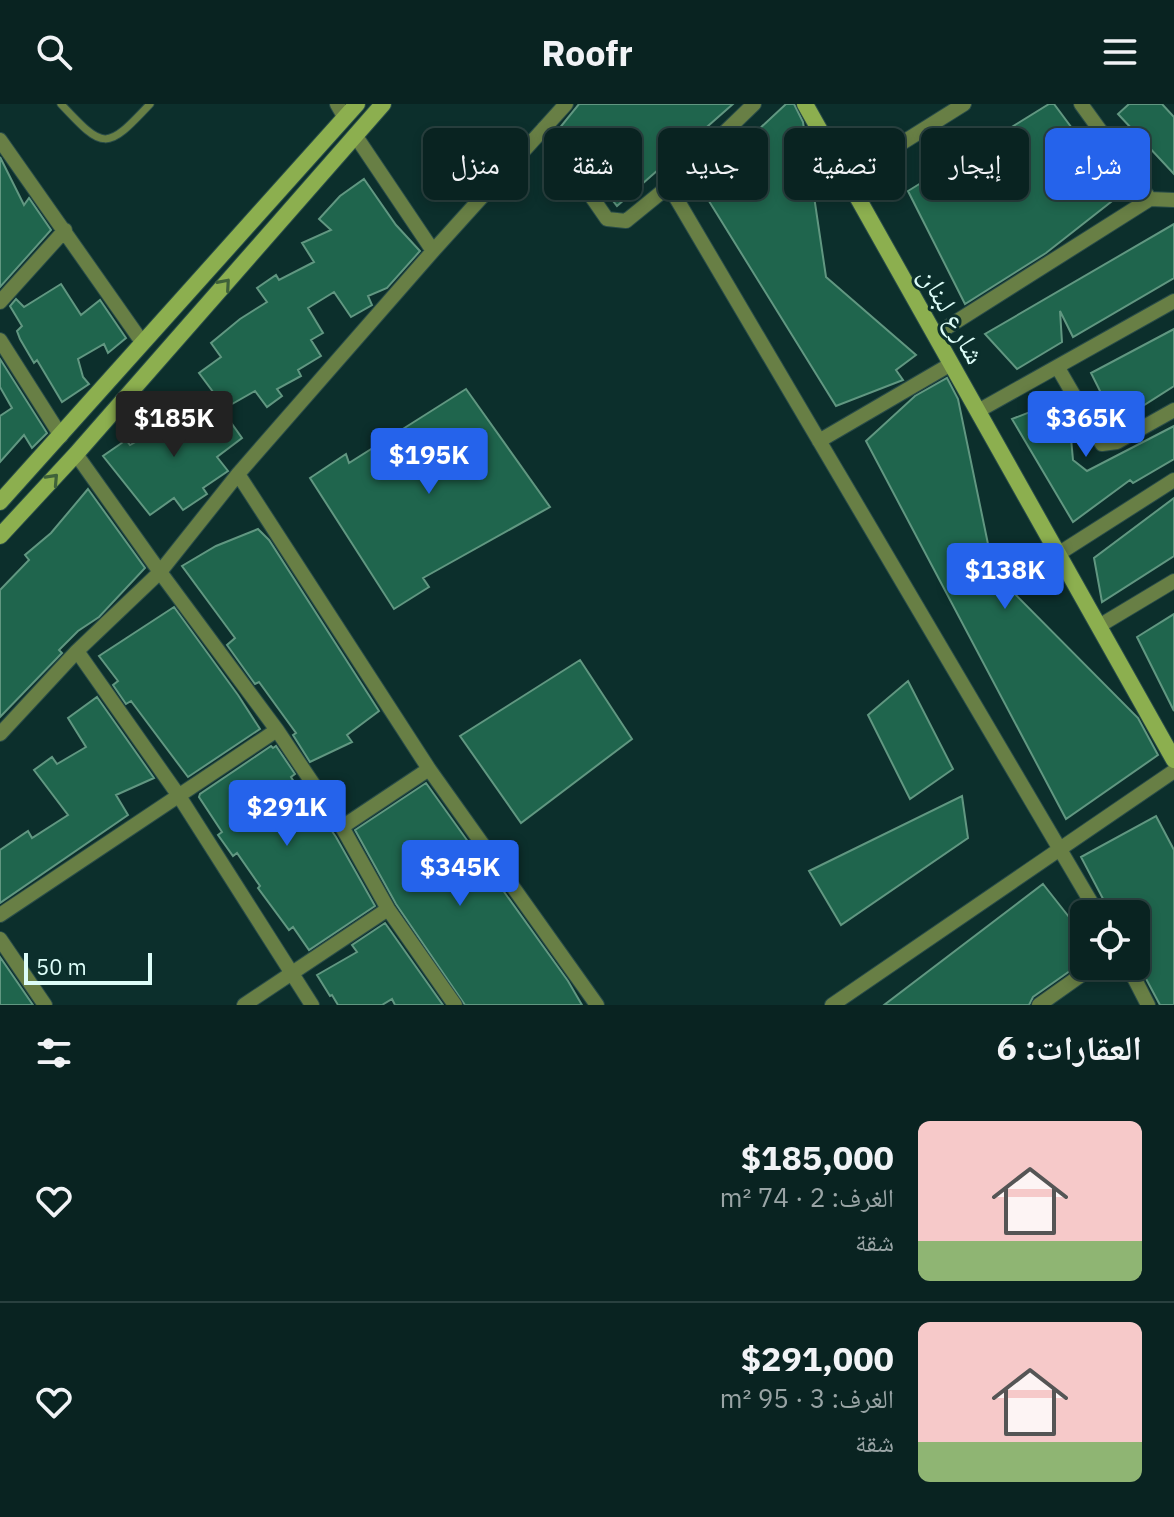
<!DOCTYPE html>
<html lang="ar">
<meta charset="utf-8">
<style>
:root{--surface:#092321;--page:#122b2a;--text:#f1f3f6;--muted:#99a4a5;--line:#29403f;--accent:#2563eb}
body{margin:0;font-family:"IBM Plex Sans","Noto Naskh Arabic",sans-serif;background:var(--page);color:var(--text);direction:rtl;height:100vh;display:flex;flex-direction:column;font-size:30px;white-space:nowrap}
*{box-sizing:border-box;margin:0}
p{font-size:26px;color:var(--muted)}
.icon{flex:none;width:44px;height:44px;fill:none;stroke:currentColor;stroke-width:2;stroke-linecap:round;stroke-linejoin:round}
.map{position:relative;height:901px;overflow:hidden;direction:ltr}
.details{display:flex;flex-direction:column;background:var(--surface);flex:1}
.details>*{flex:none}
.guide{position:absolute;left:24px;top:24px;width:1126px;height:72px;direction:rtl;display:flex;gap:16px}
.buttons{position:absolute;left:1070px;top:796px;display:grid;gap:16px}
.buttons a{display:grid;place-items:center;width:80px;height:80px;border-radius:12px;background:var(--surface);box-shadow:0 4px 12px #0003,0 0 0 2px var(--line);font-size:40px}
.scale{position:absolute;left:24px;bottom:20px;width:128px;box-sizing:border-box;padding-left:8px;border:4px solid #ddfdf8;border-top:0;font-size:22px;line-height:28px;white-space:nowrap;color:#ddfdf8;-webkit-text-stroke:6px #0c2f2c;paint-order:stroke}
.price{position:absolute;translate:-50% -68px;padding:0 18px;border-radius:8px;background:var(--accent);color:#fff;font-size:26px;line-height:52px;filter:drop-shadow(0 2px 4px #0008)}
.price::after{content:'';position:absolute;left:50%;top:48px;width:24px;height:18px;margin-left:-12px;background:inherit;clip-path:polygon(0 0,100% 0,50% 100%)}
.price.active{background:#222;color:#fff}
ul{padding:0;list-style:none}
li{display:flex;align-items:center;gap:24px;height:200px;padding:0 32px}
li+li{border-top:2px solid var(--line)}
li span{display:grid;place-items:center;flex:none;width:224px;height:160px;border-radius:12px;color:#555}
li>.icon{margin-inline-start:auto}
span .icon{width:96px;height:96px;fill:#fffc;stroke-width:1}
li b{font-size:34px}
h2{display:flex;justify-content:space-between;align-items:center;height:96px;padding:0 32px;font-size:34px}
.tag{padding:0 28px;border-radius:12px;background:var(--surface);box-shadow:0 4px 12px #0003,0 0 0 2px var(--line);font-size:28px;line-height:72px}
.tag.active{background:var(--accent);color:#fff}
header{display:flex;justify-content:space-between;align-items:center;height:104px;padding:0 32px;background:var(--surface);font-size:36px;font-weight:700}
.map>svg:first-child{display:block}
.building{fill:#1f654d;stroke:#619781;stroke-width:2}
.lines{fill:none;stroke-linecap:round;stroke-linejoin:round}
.lane-casing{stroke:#294c49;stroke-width:9}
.street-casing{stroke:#294c49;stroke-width:16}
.secondary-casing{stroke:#294c49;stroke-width:18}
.lane{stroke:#687f45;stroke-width:7}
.street{stroke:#687f45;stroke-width:14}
.secondary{stroke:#8caf4f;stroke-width:16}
.oneway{stroke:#3f623a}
.labels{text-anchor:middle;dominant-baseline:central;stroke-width:6;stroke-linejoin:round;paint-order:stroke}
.street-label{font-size:28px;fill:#ddfdf8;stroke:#0c2f2c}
</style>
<header><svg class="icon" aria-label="menu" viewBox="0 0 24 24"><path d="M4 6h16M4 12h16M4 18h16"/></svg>Roofr<svg class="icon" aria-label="search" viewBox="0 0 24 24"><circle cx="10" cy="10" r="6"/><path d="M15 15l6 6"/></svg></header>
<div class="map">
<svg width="1174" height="901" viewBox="0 0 1174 901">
<rect width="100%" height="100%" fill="#0c2f2c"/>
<!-- building -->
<path class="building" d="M579,0H733L617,102L558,26Z
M786,0H794L803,18L826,173L916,251L896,266L903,276L836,302L699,81Z
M1049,0H1054L1121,90L1046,149L965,200L908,87Z
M1129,0H1162L1174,13V70L1118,10Z
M0,53L24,101L29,94L51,126L0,183Z
M364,75L396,121L420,147L387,184L368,192L372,201L351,213L334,188L308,204L323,229L311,236L321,252L298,266L301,272L277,285L282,292L267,303L255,287L225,304L199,269L221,253L211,239L240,215L267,198L257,184L276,171L279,176L314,158L302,139L331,126L319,115L340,92Z
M1174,120V174L1073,233L1060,207L1062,238L1017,265L985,230Z
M61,180L81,211L100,196L126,234L108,249L104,240L78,255L83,273L89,280L62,298L37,256L34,259L20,235L17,227L22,222L10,202L16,195L24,203Z
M1174,225V282L1116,319L1091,269Z
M0,255L47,329L32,344L24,331L0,358V312L12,304L0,283Z
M947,274L958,295L994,469L1138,614L1158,651L1066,715L866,337L915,292Z
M466,285L550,403L423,474L429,483L394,505L310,374L346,350L349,359Z
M1061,289L1068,301L1073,356L1087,367L1174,322V355L1133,379L1130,376L1073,418L1012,315L1056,298Z
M173,291L193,328L222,306L242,334L217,353L228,367L203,384L207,390L183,406L174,394L150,411L103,352L126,336L130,341L167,320L156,300Z
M88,385L145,464L99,513L78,527L59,546L62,549L0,613V486L29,456L25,451L51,429Z
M1174,394V452L1102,498L1094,454Z
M258,425L269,436L379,607L347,631L352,638L310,658L293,631L296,629L259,578L255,580L227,541L235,534L182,462L216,442Z
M174,503L238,591L260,625L188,673L131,597L126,600L113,581L118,577L99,552Z
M1174,510V607L1137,533Z
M580,556L632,635L521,719L460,632Z
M908,577L953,665L910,695L868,611Z
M97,593L154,674L116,691L128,711L0,799V746L28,727L32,734L68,711L34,666L52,653L57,660L86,643L68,614Z
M271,642L273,644L276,642L295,670L291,673L312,707L316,704L336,733L375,802L309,846L293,823L289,826L258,784L260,782L237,749L233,752L218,731L222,728L199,693L200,690Z
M426,679L568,877L582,901H465L396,800L355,726Z
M962,692L968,734L841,821L809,767Z
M1156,712L1174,746V901H1160L1136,856V810H1111L1081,753Z
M1043,780L1084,832V857L1033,893L1029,901H884Z
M385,819L443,901H395L392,895L382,901H338L332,891L330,892L317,871L357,848L352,841Z
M0,853L33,901H0Z"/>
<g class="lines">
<defs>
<path id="lane" d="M61,0C104,46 106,47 150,0"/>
<path id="street" d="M337,0L345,14
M1081,0L1150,95
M544,24L607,115L626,117L669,82L754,0
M355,31L433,147
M0,36L142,238
M846,74L964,0
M669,82L1098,810
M0,198L65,126
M935,231L1150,95L1174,96
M0,236L61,332
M1058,264L1102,340L1117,338L1174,306
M978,307L1174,197
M819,337L951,260
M76,350L160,468L277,626L342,723L388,805L455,901
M238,370L429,665L597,901
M1058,450L1174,376
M1099,522L1174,477
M77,547L179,692L312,901
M0,630L77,547L160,468L238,370L433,147L566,0
M342,723L429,665
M0,811L277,626
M0,835L45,901
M1128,862L1148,901
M244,901L388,805
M832,901L1174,667
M1039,901L1094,862"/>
<path id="secondary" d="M805,0L1174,656
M0,398L357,0
M0,432L76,350L383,0"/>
</defs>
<!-- lane casing -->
<use href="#lane" class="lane-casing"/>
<!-- street casing -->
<use href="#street" class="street-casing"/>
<!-- secondary casing -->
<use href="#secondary" class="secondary-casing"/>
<!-- lane -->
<use href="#lane" class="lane"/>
<!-- street -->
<use href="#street" class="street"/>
<!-- secondary -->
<use href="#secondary" class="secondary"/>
</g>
<!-- one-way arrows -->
<defs><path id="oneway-chevron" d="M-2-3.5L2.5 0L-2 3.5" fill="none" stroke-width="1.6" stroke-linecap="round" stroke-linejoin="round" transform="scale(2)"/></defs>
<g class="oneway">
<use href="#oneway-chevron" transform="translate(225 180) rotate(-49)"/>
<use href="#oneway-chevron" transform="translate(53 375) rotate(-47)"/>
</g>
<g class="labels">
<!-- street labels -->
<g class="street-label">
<text transform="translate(953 211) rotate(61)">شارع لبنان</text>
</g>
</g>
</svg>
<div class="buttons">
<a><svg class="icon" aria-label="locate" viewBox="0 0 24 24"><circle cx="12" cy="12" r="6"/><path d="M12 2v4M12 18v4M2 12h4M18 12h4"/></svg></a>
</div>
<div class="scale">50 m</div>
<b class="price active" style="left:174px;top:355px">$185K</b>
<b class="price" style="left:1086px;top:355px">$365K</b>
<b class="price" style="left:429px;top:392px">$195K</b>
<b class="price" style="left:1005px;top:507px">$138K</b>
<b class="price" style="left:287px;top:744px">$291K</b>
<b class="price" style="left:460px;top:804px">$345K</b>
<div class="guide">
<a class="tag active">شراء</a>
<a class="tag">إيجار</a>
<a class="tag">تصفية</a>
<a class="tag">جديد</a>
<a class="tag">شقة</a>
<a class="tag">منزل</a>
</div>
</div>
<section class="details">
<h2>العقارات: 6<svg class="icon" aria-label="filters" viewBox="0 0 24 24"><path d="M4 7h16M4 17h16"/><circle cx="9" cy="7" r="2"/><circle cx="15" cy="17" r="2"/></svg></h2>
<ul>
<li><span style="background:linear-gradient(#f6c9c9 75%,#8fb573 0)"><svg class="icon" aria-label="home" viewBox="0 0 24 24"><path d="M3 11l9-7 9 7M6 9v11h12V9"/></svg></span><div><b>$185,000</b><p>الغرف: 2 · 74 m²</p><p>شقة</p></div><svg class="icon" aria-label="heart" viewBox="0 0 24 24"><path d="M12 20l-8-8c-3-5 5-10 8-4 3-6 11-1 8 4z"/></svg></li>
<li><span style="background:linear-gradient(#f6c9c9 75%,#8fb573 0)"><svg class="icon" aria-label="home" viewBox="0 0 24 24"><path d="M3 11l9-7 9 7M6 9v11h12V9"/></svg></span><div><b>$291,000</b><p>الغرف: 3 · 95 m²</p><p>شقة</p></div><svg class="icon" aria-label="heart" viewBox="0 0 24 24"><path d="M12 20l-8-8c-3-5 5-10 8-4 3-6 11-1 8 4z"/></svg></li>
</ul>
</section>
